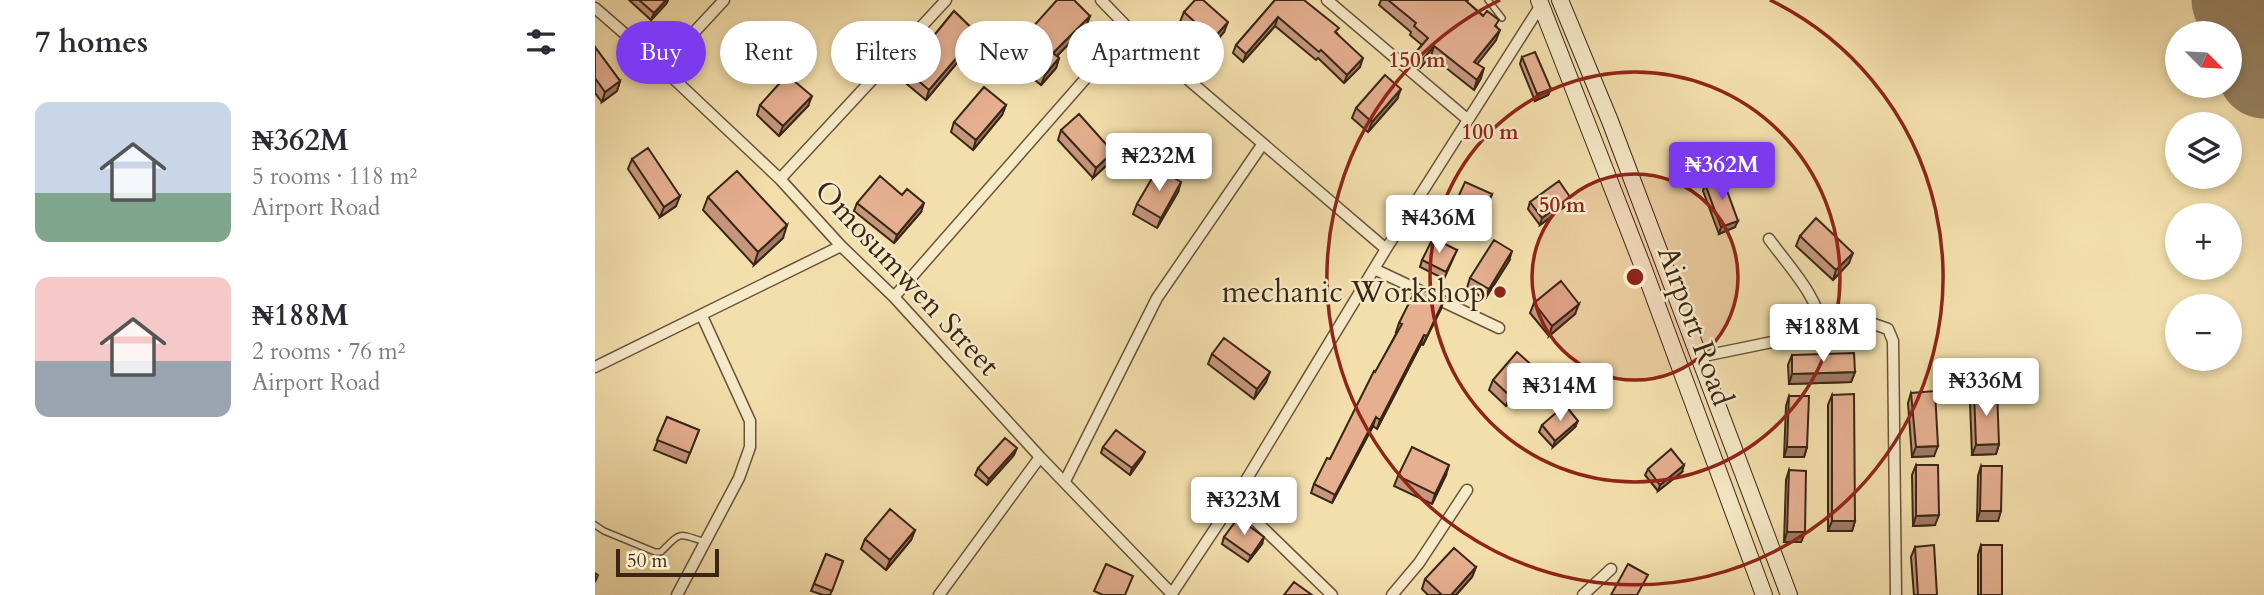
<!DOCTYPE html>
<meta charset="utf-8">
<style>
:root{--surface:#fff;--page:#f7f7f7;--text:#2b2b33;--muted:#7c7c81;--accent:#7c3aed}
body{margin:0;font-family:Cardo,serif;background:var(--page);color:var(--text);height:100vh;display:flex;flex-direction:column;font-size:26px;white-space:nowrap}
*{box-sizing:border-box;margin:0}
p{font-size:23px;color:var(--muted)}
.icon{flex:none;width:38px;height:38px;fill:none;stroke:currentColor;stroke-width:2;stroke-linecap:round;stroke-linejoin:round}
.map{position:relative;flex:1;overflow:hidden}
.details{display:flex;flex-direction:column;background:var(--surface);width:595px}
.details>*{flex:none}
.hud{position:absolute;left:21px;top:21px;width:665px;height:63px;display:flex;gap:14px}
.needle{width:46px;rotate:114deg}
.tools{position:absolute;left:1570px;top:21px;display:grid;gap:14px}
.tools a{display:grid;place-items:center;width:77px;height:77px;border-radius:50%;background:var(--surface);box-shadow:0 4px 10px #0003;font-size:35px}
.scale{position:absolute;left:21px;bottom:18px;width:103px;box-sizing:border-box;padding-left:7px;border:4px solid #3a2615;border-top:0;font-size:19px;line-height:24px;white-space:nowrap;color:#3a2615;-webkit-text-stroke:5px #f7eac9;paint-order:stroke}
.price{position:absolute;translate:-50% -60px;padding:0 16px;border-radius:7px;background:#fff;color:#222;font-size:23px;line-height:46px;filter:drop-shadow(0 2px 4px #0008)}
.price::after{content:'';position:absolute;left:50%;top:42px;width:21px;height:16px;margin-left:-10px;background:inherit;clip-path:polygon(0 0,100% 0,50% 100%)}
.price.on{background:var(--accent);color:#fff}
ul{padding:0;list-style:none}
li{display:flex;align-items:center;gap:21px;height:175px;padding:0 35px}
li span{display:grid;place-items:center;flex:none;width:196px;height:140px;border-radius:14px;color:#555}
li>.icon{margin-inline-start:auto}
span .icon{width:84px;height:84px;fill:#fffc;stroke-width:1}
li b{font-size:30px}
h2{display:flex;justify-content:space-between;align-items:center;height:84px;padding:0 35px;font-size:30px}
.pill{padding:0 24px;border-radius:32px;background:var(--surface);box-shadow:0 4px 10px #0003;font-size:24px;line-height:63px}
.pill.on{background:var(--accent);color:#fff}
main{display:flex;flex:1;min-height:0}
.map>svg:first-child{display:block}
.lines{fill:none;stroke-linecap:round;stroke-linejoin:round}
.runway{stroke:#968260;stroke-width:93}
.service-casing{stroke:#68543b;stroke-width:8}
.minor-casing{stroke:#68543b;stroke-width:13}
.secondary-casing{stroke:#3a2615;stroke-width:18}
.service{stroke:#f7eac9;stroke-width:5}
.minor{stroke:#f7eac9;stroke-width:10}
.secondary{stroke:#f7eac9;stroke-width:16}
.wall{fill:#c5967c;stroke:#3a2615;stroke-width:2}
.shaded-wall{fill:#a07a65;stroke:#3a2615;stroke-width:2}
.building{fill:#e5af90;stroke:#3a2615;stroke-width:2}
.ring{fill:none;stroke:#8f2418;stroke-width:3.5}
.poi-dot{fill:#8f2418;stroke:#f7eac9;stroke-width:2.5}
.labels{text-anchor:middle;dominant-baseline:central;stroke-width:5;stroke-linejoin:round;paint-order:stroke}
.street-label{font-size:30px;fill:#3a2615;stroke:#f7eac9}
.poi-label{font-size:30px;fill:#3a2615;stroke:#f7eac9;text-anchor:end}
.centre{fill:#8f2418;stroke:#f7eac9;stroke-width:3.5}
.ring-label{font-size:21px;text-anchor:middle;font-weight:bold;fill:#8f2418;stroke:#f7eac9;stroke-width:5;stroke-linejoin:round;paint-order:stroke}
</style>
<main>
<section class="details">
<h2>7 homes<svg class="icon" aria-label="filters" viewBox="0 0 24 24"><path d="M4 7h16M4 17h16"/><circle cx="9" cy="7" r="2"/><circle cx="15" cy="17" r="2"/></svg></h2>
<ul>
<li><span style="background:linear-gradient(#c9d6e8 65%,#7fa58c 0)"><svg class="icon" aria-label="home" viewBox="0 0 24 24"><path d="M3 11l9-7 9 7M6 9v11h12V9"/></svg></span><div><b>₦362M</b><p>5 rooms · 118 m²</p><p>Airport Road</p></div></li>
<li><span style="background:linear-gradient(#f6c9c9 60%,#9aa5b1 0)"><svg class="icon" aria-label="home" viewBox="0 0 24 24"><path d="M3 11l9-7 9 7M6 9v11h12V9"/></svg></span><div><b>₦188M</b><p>2 rooms · 76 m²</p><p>Airport Road</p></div></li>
</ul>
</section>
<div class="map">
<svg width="1669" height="595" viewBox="0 0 1669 595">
<rect width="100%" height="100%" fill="#f3dfac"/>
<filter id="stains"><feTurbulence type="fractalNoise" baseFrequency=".00286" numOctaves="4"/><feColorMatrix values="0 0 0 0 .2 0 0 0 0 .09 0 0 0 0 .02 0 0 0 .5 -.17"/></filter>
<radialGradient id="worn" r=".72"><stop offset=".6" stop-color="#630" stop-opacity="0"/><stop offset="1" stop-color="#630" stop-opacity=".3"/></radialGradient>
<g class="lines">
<!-- runway -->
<path class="runway" d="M1643,0L1669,72"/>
<defs>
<path id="service" d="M893,0L907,18
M0,525L9,531L60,552H66C87,531 82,533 110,542"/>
<path id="minor" d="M506,0L534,29L791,249
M732,0L872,119
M0,8L45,47L185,179L246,246L299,297L445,457L577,594
M67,67L129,0
M185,179L351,0
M1174,239C1195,268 1223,296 1228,331
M779,269L904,328
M299,297L534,29
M1104,357L1265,324L1276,323L1293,329L1298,341L1301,595
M0,367L246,246
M470,481L562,298L667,145
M639,500L737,595
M82,595L144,478L155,447V421L107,316
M344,595L445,457
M576,595L639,500L791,249L946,5
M797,595L824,563L872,490
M988,595L1016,569"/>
<path id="secondary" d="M944,0L1048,267L1169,595
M965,0L1015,121L1194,595"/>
</defs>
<!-- service casing -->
<use href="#service" class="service-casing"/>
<!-- minor casing -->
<use href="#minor" class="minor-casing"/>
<!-- secondary casing -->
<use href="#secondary" class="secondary-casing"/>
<!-- service -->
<use href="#service" class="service"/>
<!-- minor -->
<use href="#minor" class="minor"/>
<!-- secondary -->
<use href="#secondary" class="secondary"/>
</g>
<!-- wall -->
<path class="wall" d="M34,0H73L71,4L56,20Z
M680,0L742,33L765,67L749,83L723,58L721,60L680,26L648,62L638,53L641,45Z
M786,0H873L872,2L902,27L901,40L882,64L886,78L879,90L836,56L825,68L817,62L821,52L827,45L815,35L816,32L784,5Z
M359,11L393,44L390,53L376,68L366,58L331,100L307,80L311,70Z
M589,12L629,32L614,49L585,22Z
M495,16L491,26L462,56L464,58L461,68L446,85L414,58L418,49Z
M0,47L25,81L22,91L7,102L0,93Z
M927,57L956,89L953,95L940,101L925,64Z
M802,99L773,132L757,118L761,108Z
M165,105L213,106L184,136L162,115Z
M411,105L407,115L378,150L356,132L359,122Z
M466,130L518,152L515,162L498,178L463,140Z
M37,159L81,206L65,217L33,169Z
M1110,184L1140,227L1124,234L1108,191Z
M583,192L562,228L538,214L542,204Z
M897,194L885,223L857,211L860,204Z
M113,197L188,238L159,265L108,210Z
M975,197L973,204L945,225L933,209L935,202Z
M262,203L326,212L299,243L259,211Z
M1205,236L1254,263L1238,280L1201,246Z
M862,250L849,279L825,267L827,260Z
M914,261L890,299L872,288L875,278Z
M849,300L828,345L826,344L782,429L778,426L737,503L716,493L719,484L735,459L802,332H801L804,323Z
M939,303L980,314L954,336L935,313Z
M617,354L671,382L659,399L613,364Z
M1197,355L1260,372L1256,382L1194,384L1193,365Z
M940,368L936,378L911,406L894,390L898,380Z
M1379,392L1404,444L1401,454L1377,455L1375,402Z
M1316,393L1339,456L1317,457L1313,403Z
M1237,395L1260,521L1257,531H1233V405Z
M1194,396L1212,447L1209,457H1189L1191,406Z
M72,417L104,430L91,463L59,450Z
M947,425L980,427L958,447L944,432Z
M508,447L547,458L535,475L506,453Z
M419,455L392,485L380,475L383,468Z
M1321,465L1340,525L1318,526L1317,475Z
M1386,466L1403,521H1382L1383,476Z
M1053,469L1087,472L1063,491L1050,475Z
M1194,470L1210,532L1206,542H1189L1191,480Z
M851,475L837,504L799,486L803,476Z
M320,530L316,540L291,570L266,549L270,539Z
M629,537L667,544L653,562L627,544Z
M1386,545L1407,595H1383V555Z
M1320,547L1342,595H1319L1316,557Z
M231,554L248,561L235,595H228L216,591Z
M881,567L877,577L861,595H833L827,589L830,579Z"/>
<!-- shaded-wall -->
<path class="shaded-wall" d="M71,0H73L71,4L56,20L59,13Z
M495,16L491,26L455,63L458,53Z
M683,17L680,26L648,62L651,54Z
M633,22L629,32L614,49L618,39Z
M905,30L901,40L876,72L879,62Z
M393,44L390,53L376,68L380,58Z
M839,46L836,56L825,68L828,59Z
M370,48L366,58L331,100L334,90Z
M464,58L461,68L446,85L450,75Z
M768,58L765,67L749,83L752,75Z
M889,68L886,78L879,90L882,80Z
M25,81L22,91L7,102L10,92Z
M806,89L802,99L773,132L777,122Z
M956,89L953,95L940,101L942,94Z
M217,96L213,106L184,136L188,126Z
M411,105L407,115L378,150L381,140Z
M518,152L515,162L498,178L501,168Z
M586,182L583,192L562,228L566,218Z
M85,196L81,206L65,217L69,207Z
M975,197L973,204L945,225L947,218Z
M329,203L326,212L299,243L302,235Z
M1143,221L1140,227L1124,234L1126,227Z
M192,225L188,238L159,265L163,252Z
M917,251L914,261L890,299L894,289Z
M1258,253L1254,263L1238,280L1241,270Z
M849,300L846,309L828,345L832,336Z
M984,304L980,314L954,336L957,326Z
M829,335L826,344L782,429L785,420Z
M940,368L936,378L911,406L915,396Z
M675,372L671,382L659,399L662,389Z
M1260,372L1256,382L1194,384L1197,374Z
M781,417L778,426L737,503L740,495Z
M983,421L980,427L958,447L960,441Z
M1404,444L1401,454L1377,455L1381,445Z
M1343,446L1339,456L1317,457L1321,447Z
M1192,447H1212L1209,457H1189Z
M422,448L419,455L392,485L394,479Z
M550,452L547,458L535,475L537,468Z
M854,465L851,475L837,504L840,494Z
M1089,465L1087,472L1063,491L1065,485Z
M1385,511H1406L1403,521H1382Z
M1344,515L1340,525L1318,526L1321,516Z
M1237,521H1260L1257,531H1233Z
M320,530L316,540L291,570L295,560Z
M1192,532H1210L1206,542H1189Z
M669,537L667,544L653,562L656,556Z
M881,567L877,577L861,595H856Z"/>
<!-- building -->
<path class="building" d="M44,0H71L59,13Z
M462,0H479L495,16L458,53L464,58L450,75L418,49Z
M600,0H608L633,22L618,39L589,12Z
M680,0H709L744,28L740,32L768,58L752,75L726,50L724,52L683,17L651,54L641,45Z
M793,0H870L888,16L892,11L904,20L900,26L905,30L879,62L889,68L882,80L839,46L828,59L821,52L833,38L819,26L821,23Z
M359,11L393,44L380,58L370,48L334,90L311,70Z
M0,47L25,81L10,92L0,78Z
M940,52L956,89L942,94L927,57Z
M192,75L217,96L188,126L165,105Z
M790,75L806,89L777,122L761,108Z
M389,87L411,105L381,140L359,122Z
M484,114L518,152L501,168L466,130Z
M53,148L85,196L69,207L37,159Z
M563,168L586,182L566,218L542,204Z
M142,171L192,225L163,252L113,197Z
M285,176L307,195L312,189L329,203L302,235L262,203Z
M1127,177L1143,221L1126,227L1110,184Z
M964,181L975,197L947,218L935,202Z
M870,182L897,194L887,216L860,204Z
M1221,218L1258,253L1241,270L1205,236Z
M838,238L862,250L851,272L827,260Z
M899,240L917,251L894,289L875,278Z
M966,281L984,304L957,326L939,303Z
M822,287L849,300L832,336L829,335L785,420L781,417L740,495L719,484L732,458L735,459L779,371L780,372L807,324L804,323Z
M629,338L675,372L662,389L617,354Z
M922,352L940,368L915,396L898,380Z
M1259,353L1260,372L1197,374V355Z
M1340,391L1343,446L1321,447L1316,393Z
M1402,391L1404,444L1381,445L1379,392Z
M1259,394L1260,521H1237V395Z
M1194,396H1214L1212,447H1192Z
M970,405L983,421L960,441L947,425Z
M72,417L104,430L95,453L62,440Z
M521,430L550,452L537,468L508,447Z
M410,438L422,448L394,479L383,468Z
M817,447L854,465L840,494L803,476Z
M1076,449L1089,465L1065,485L1053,469Z
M1321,465H1343L1344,515L1321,516Z
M1386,466H1407L1406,511H1385Z
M1194,470L1211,471L1210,532H1192Z
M295,509L320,530L295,560L270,539Z
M643,518L669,537L656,556L629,537Z
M1339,545L1342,595H1323L1320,547Z
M1386,545H1407V595H1386Z
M859,548L881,567L856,595H847L830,579Z
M231,554L248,561L237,591L219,584Z
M511,564L538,576L530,595H508L499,591Z
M1033,564L1053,575L1042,595H1016Z
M0,573L3,575L0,582Z
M699,582L717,595H689Z"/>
<!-- distance rings -->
<circle cx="1040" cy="277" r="103" fill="#8f2418" fill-opacity=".12"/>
<g class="ring">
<circle cx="1040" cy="277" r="103"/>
<circle cx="1040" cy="277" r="205"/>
<path d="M1175 0A308 308 0 1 1 905 0"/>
</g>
<!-- markers -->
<circle class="poi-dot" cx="905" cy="292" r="7"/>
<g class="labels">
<!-- street labels -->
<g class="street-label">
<text transform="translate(312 278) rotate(47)">Omosumwen Street</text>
<text transform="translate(1100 326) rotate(70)">Airport Road</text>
</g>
<!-- poi labels -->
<g class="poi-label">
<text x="891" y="292">mechanic Workshop</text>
</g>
</g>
<circle cx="1040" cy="277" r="10" class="centre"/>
<g class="ring-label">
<text x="822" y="67">150 m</text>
<text x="895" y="139">100 m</text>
<text x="967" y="212">50 m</text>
</g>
<rect width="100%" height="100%" filter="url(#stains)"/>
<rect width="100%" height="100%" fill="url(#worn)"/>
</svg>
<div class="tools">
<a><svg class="needle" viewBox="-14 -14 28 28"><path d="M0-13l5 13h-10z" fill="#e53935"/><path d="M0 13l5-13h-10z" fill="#7c7c81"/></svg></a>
<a><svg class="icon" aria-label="layers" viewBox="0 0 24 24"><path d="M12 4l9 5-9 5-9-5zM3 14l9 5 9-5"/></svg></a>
<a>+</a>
<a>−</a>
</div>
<div class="scale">50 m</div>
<b class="price" style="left:564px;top:193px">₦232M</b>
<b class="price on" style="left:1127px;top:202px">₦362M</b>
<b class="price" style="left:844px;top:255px">₦436M</b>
<b class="price" style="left:1228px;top:364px">₦188M</b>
<b class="price" style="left:1391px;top:418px">₦336M</b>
<b class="price" style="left:965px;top:423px">₦314M</b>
<b class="price" style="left:649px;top:537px">₦323M</b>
<div class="hud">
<a class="pill on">Buy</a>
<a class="pill">Rent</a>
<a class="pill">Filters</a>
<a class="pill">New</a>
<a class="pill">Apartment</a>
</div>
</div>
</main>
